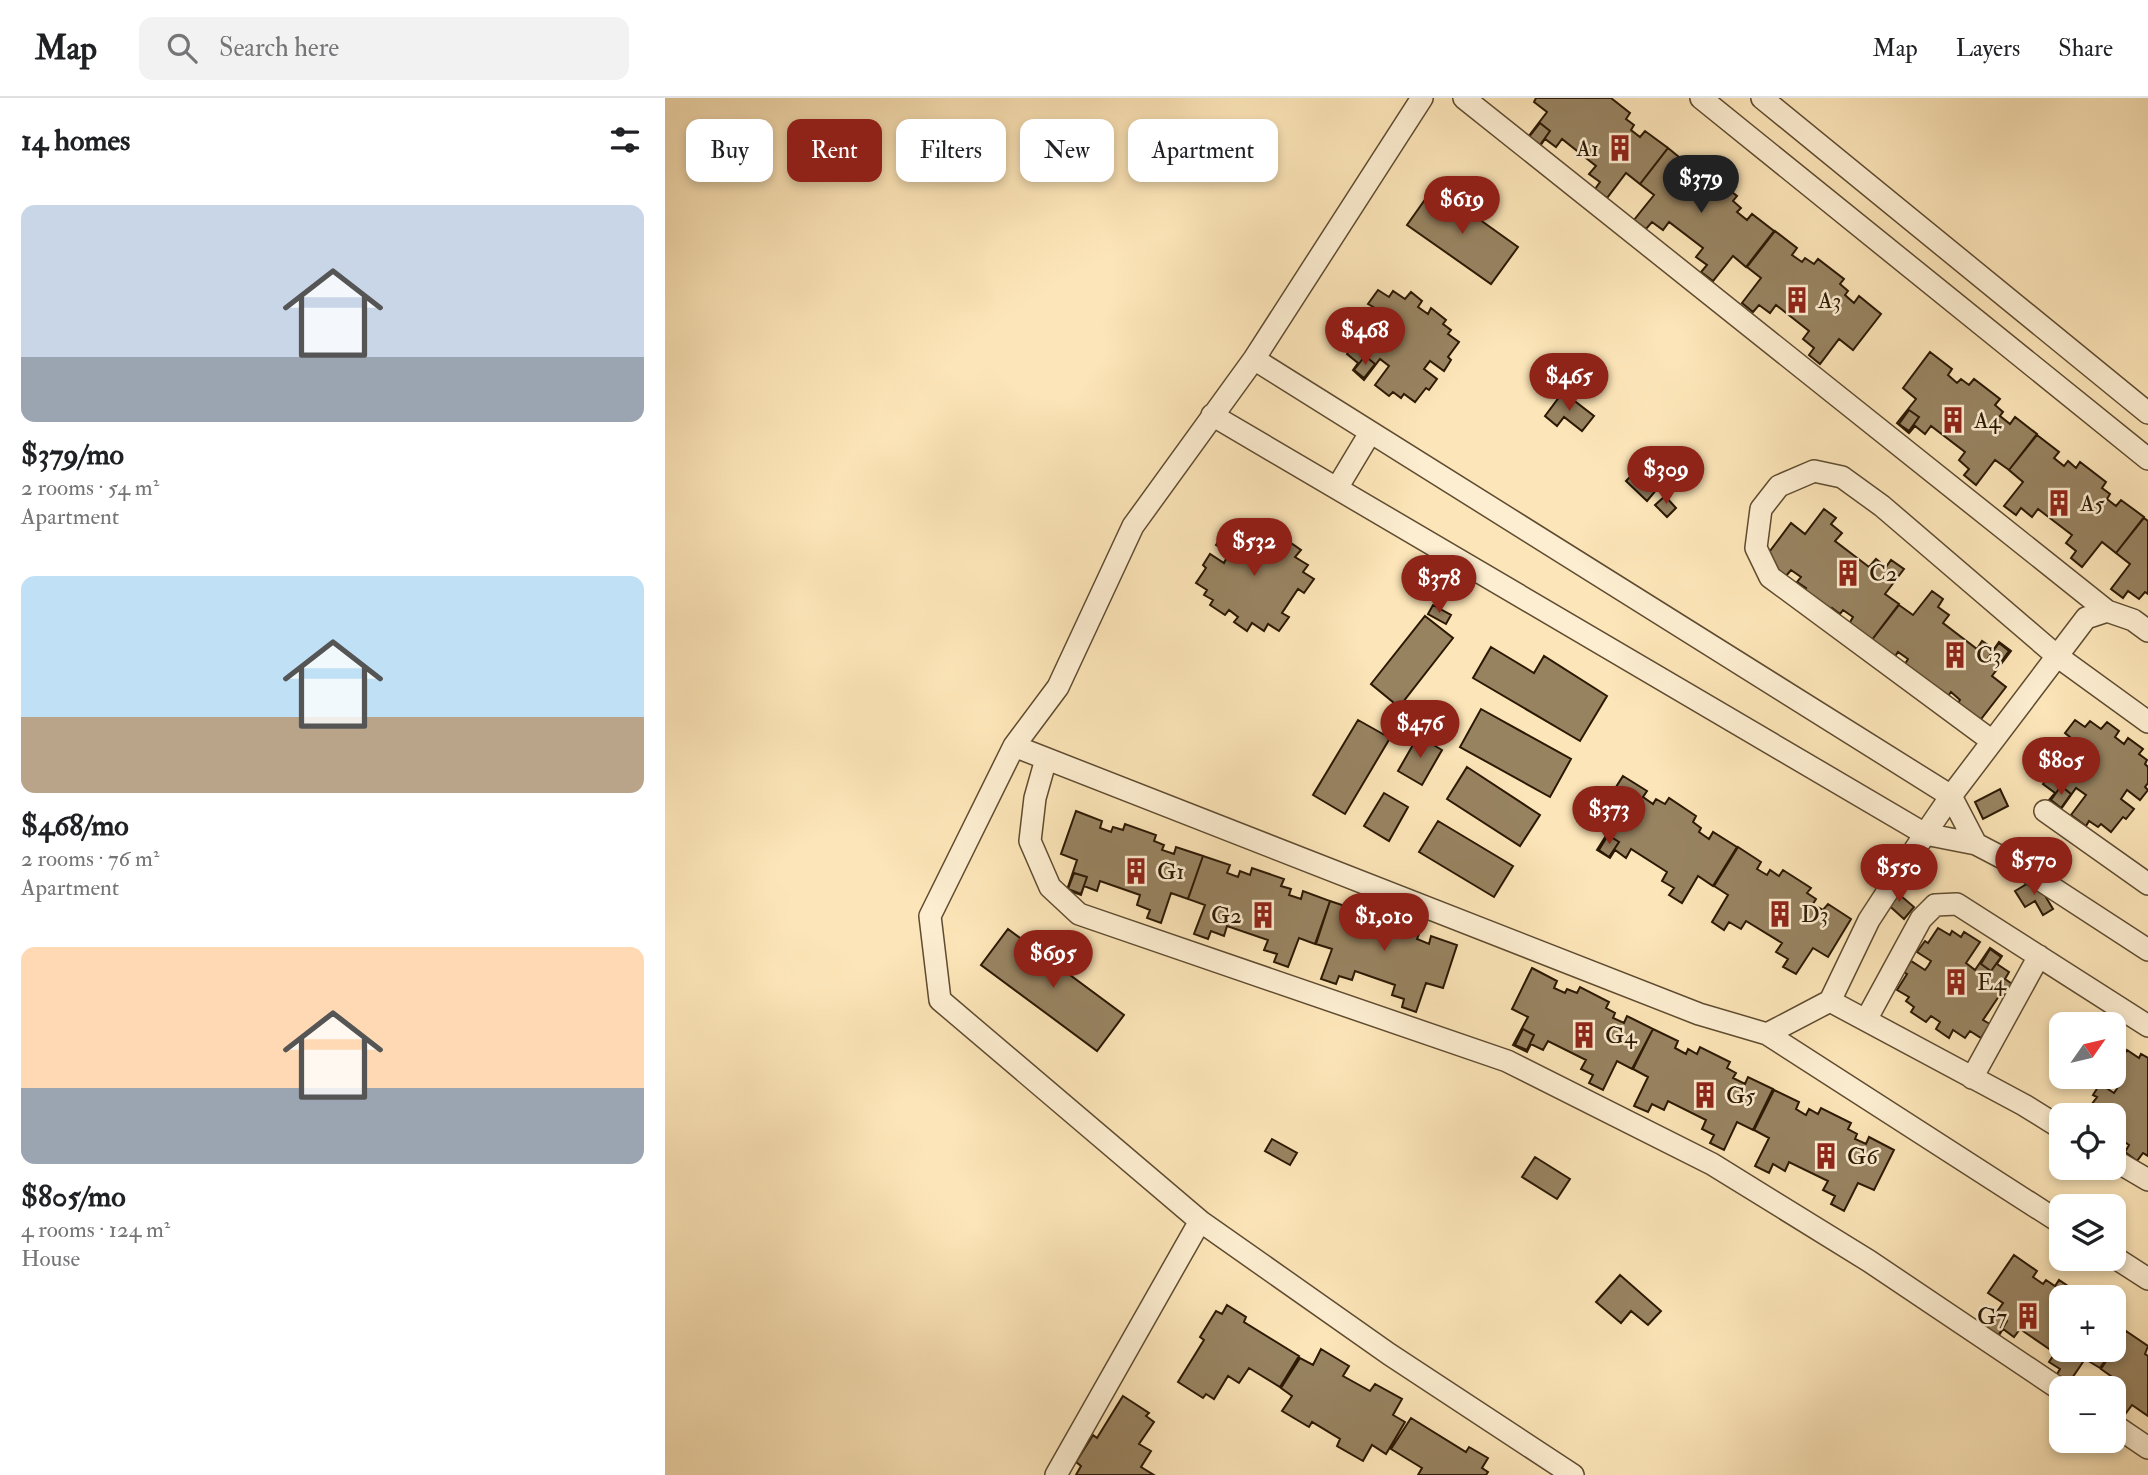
<!DOCTYPE html>
<meta charset="utf-8">
<style>
:root{--surface:#fff;--page:#f2f2f2;--text:#202124;--muted:#757577;--line:#e0e0e0;--accent:#8f2418}
body{margin:0;font-family:"IM FELL Double Pica",serif;background:var(--page);color:var(--text);height:100vh;display:flex;flex-direction:column;font-size:26px;white-space:nowrap}
*{box-sizing:border-box;margin:0}
p{font-size:23px;color:var(--muted)}
.icon{flex:none;width:38px;height:38px;fill:none;stroke:currentColor;stroke-width:2;stroke-linecap:round;stroke-linejoin:round}
.map{position:relative;flex:1;overflow:hidden}
.panel{display:flex;flex-direction:column;background:var(--surface);width:665px}
.panel>*{flex:none}
.hud{position:absolute;left:21px;top:21px;width:665px;height:63px;display:flex;gap:14px}
.needle{width:46px;rotate:56deg}
.buttons{position:absolute;left:1384px;top:914px;display:grid;gap:14px}
.buttons a{display:grid;place-items:center;width:77px;height:77px;border-radius:14px;background:var(--surface);box-shadow:0 4px 10px #0003;font-size:35px}
.price{position:absolute;translate:-50% -60px;padding:0 16px;border-radius:24px;background:var(--accent);color:#fff;font-size:23px;line-height:46px;filter:drop-shadow(0 2px 4px #0008)}
.price::after{content:'';position:absolute;left:50%;top:42px;width:21px;height:16px;margin-left:-10px;background:inherit;clip-path:polygon(0 0,100% 0,50% 100%)}
.price.current{background:#222;color:#fff}
ul{padding:0;list-style:none}
li{display:grid;align-content:center;gap:14px;height:371px;padding:0 21px}
li span{display:grid;place-items:center;height:217px;border-radius:14px;color:#555}
li>.icon{margin-inline-start:auto}
span .icon{width:126px;height:126px;fill:#fffc;stroke-width:1}
li b{font-size:30px}
h2{display:flex;justify-content:space-between;align-items:center;height:84px;padding:0 21px;font-size:30px}
.pill{padding:0 24px;border-radius:14px;background:var(--surface);box-shadow:0 4px 10px #0003;font-size:24px;line-height:63px}
.pill.current{background:var(--accent);color:#fff}
header{display:flex;align-items:center;gap:42px;box-sizing:border-box;height:98px;padding:0 35px;background:var(--surface);border-bottom:2px solid var(--line)}
header strong{font-size:33px}
nav{display:flex;gap:38px;margin-inline-start:auto;font-size:24px}
.search{width:490px;height:63px;background:var(--page);display:flex;align-items:center;gap:18px;box-sizing:border-box;padding:0 24px;border-radius:14px;color:var(--muted);font-size:26px}
main{display:flex;flex:1;min-height:0}
.map>svg:first-child{display:block}
.building{fill:#988361;stroke:#2b1803;stroke-width:2}
.lines{fill:none;stroke-linecap:round;stroke-linejoin:round}
.street-casing{stroke:#5f4b30;stroke-width:24}
.street{stroke:#fdeed1;stroke-width:21}
.labels{text-anchor:middle;dominant-baseline:central;stroke-width:5;stroke-linejoin:round;paint-order:stroke}
.poi-label{font-size:23px;fill:#2b1803;stroke:#fdeed1;text-anchor:start}
</style>
<header>
<strong>Map</strong>
<div class="search"><svg class="icon" aria-label="search" viewBox="0 0 24 24"><circle cx="10" cy="10" r="6"/><path d="M15 15l6 6"/></svg>Search here</div>
<nav><a>Map</a><a>Layers</a><a>Share</a></nav>
</header>
<main>
<section class="panel">
<h2>14 homes<svg class="icon" aria-label="filters" viewBox="0 0 24 24"><path d="M4 7h16M4 17h16"/><circle cx="9" cy="7" r="2"/><circle cx="15" cy="17" r="2"/></svg></h2>
<ul>
<li><span style="background:linear-gradient(#c9d6e8 70%,#9aa5b1 0)"><svg class="icon" aria-label="home" viewBox="0 0 24 24"><path d="M3 11l9-7 9 7M6 9v11h12V9"/></svg></span><div><b>$379/mo</b><p>2 rooms · 54 m²</p><p>Apartment</p></div></li>
<li><span style="background:linear-gradient(#bfe0f5 65%,#b9a48a 0)"><svg class="icon" aria-label="home" viewBox="0 0 24 24"><path d="M3 11l9-7 9 7M6 9v11h12V9"/></svg></span><div><b>$468/mo</b><p>2 rooms · 76 m²</p><p>Apartment</p></div></li>
<li><span style="background:linear-gradient(#ffd9b3 65%,#9aa5b1 0)"><svg class="icon" aria-label="home" viewBox="0 0 24 24"><path d="M3 11l9-7 9 7M6 9v11h12V9"/></svg></span><div><b>$805/mo</b><p>4 rooms · 124 m²</p><p>House</p></div></li>
</ul>
</section>
<div class="map">
<svg width="1483" height="1377" viewBox="0 0 1483 1377">
<rect width="100%" height="100%" fill="#fce5b8"/>
<filter id="stains"><feTurbulence type="fractalNoise" baseFrequency=".00286" numOctaves="4"/><feColorMatrix values="0 0 0 0 .2 0 0 0 0 .09 0 0 0 0 .02 0 0 0 .5 -.17"/></filter>
<radialGradient id="worn" r=".72"><stop offset=".6" stop-color="#630" stop-opacity="0"/><stop offset="1" stop-color="#630" stop-opacity=".3"/></radialGradient>
<!-- building -->
<path class="building" d="M871,0H946L965,15L961,21L969,27L966,32L975,39L980,33L1003,50L975,86L961,75L942,100L930,91L935,84L924,76L931,68L897,41L891,49L880,41L875,48L863,39L882,14L869,4Z
M875,25L885,33L875,47L864,39Z
M1003,50L1025,68L1020,74L1030,81L1033,77L1042,83L1046,78L1072,98L1068,103L1076,110L1072,114L1082,122L1087,116L1109,133L1081,169L1068,158L1048,183L1036,174L1042,167L1031,159L1038,150L1004,124L998,132L987,124L981,131L969,122L989,97L975,86Z
M769,89L853,149L826,186L742,127Z
M1110,133L1132,150L1127,157L1137,164L1140,160L1149,166L1153,161L1179,181L1175,186L1183,193L1180,197L1189,205L1194,198L1216,216L1188,252L1174,241L1155,266L1144,257L1149,250L1138,241L1144,233L1111,207L1105,215L1094,207L1088,214L1077,205L1096,180L1082,169Z
M713,192L724,199L728,193L740,201L746,194L757,203L753,209L763,216L766,210L781,222L778,226L786,232L783,236L794,244L783,259L786,262L779,273L765,263L759,271L772,281L764,292L761,290L750,304L739,296L736,300L728,294L724,298L710,287L724,268L715,261L699,282L688,272L693,265L682,256L686,250L676,242L686,228L693,233L710,210L703,206Z
M1265,254L1287,271L1283,277L1292,285L1296,281L1304,287L1309,281L1335,301L1330,307L1338,314L1335,318L1345,326L1350,319L1372,336L1344,372L1330,362L1311,387L1299,377L1304,371L1294,362L1300,354L1266,328L1260,336L1250,328L1244,335L1232,325L1251,301L1238,290Z
M700,258L710,266L699,280L689,272Z
M898,294L929,318L917,333L899,319L892,328L880,318Z
M1244,312L1254,319L1244,333L1234,326Z
M1372,337L1394,354L1389,360L1399,368L1403,363L1411,370L1415,364L1441,384L1437,390L1445,396L1442,401L1451,408L1456,402L1479,419L1451,455L1437,444L1417,469L1406,460L1411,453L1401,445L1407,437L1373,411L1367,419L1356,410L1351,417L1339,408L1358,384L1344,372Z
M972,372L992,391L982,403L961,383Z
M1000,398L1011,410L1002,419L990,407Z
M1159,411L1171,420L1166,426L1177,435L1170,443L1204,469L1211,461L1221,469L1226,462L1239,471L1220,496L1234,506L1206,543L1184,526L1188,519L1178,512L1175,516L1167,510L1163,516L1137,496L1141,490L1132,484L1136,479L1126,472L1121,478L1099,461L1126,425L1140,436Z
M1479,420L1483,423V496L1480,494L1474,501L1463,493L1458,500L1446,491L1465,466L1451,455Z
M572,423L583,431L586,427L595,432L598,427L613,438L599,458L609,464L623,443L636,452L630,459L643,467L638,474L649,481L639,495L633,491L617,515L624,519L614,533L603,526L599,533L587,525L582,533L569,524L573,519L564,512L560,517L545,507L548,502L539,497L542,492L531,485L541,470L538,467L545,456L559,465L561,461L564,456L551,447L558,436L561,439Z
M1267,493L1278,501L1273,509L1284,517L1278,525L1312,551L1317,543L1329,551L1334,544L1346,553L1327,578L1341,589L1313,625L1291,608L1295,602L1286,594L1283,598L1240,566L1243,561L1233,554L1229,560L1206,543L1234,507L1248,517Z
M768,507L786,517L781,526L763,516Z
M760,518L788,540L734,609L706,586Z
M1334,545L1344,553L1334,567L1323,560Z
M826,549L869,575L879,558L942,598L915,643L808,580Z
M816,611L906,661L885,699L795,649Z
M693,622L725,640L680,716L648,697Z
M1410,622L1420,629L1425,623L1436,631L1442,624L1454,633L1450,639L1459,646L1463,640L1478,651L1474,656L1482,662L1480,666L1483,669V685L1480,689L1483,692L1475,702L1462,692L1456,701L1469,711L1461,721L1458,719L1446,734L1436,726L1433,729L1424,723L1421,728L1406,717L1421,697L1411,690L1396,711L1384,702L1390,695L1378,686L1383,680L1372,672L1383,658L1389,663L1406,640L1400,635Z
M753,638L777,652L757,687L733,673Z
M802,669L875,717L855,748L782,701Z
M958,678L982,693L978,699L988,706L991,701L1000,706L1004,700L1031,718L1028,724L1036,730L1034,734L1044,741L1048,734L1072,749L1048,788L1033,778L1017,805L1004,797L1009,790L997,783L1002,774L966,751L961,760L950,752L945,760L932,752L949,725L934,716Z
M1396,688L1406,696L1396,710L1386,702Z
M1335,691L1343,708L1318,721L1310,704Z
M719,695L743,709L724,743L699,728Z
M411,713L437,723L435,730L446,734L448,729L458,732L460,726L491,737L489,743L499,747L497,752L509,756L511,749L538,758L523,801L506,795L496,825L482,820L485,812L472,807L475,797L435,783L432,793L419,788L416,797L402,792L412,762L396,756Z
M773,723L848,768L829,799L754,754Z
M943,737L954,744L944,759L934,752Z
M1073,749L1096,764L1092,771L1102,777L1105,772L1114,778L1118,772L1146,790L1142,795L1151,801L1148,806L1158,812L1163,806L1186,821L1163,859L1148,850L1131,876L1118,869L1123,861L1111,854L1117,845L1081,823L1076,831L1064,824L1059,832L1047,824L1063,797L1049,788Z
M538,758L565,767L562,775L573,779L575,773L585,777L587,770L619,781L616,788L626,791L624,797L636,801L638,793L665,803L650,846L634,840L623,869L609,864L612,856L599,852L603,842L562,828L559,838L546,833L543,841L529,836L540,807L523,801Z
M409,775L422,779L416,796L403,791Z
M1370,781L1388,811L1378,817L1370,803L1360,809L1350,793Z
M1229,792L1249,809L1239,821L1219,803Z
M665,803L692,812L689,820L701,824L703,818L713,822L715,815L746,826L744,833L754,836L752,841L764,846L766,838L792,847L778,890L761,885L751,914L737,909L739,901L727,897L730,887L690,873L687,882L674,878L671,886L656,881L667,851L651,846Z
M1273,830L1285,837L1287,833L1296,839L1299,834L1315,844L1301,865L1310,872L1325,850L1337,858L1332,866L1344,874L1340,881L1350,888L1341,902L1334,898L1318,922L1325,926L1316,940L1305,933L1300,940L1288,932L1284,940L1271,931L1275,924L1266,918L1261,924L1246,914L1249,909L1241,903L1244,899L1232,892L1242,876L1239,874L1246,863L1260,872L1263,868L1266,863L1252,854L1260,843L1263,845Z
M343,831L459,917L432,953L316,867Z
M1325,851L1336,859L1326,873L1316,866Z
M867,870L892,883L889,890L900,895L902,891L912,895L915,889L944,904L941,910L950,915L948,920L959,925L962,918L988,931L967,971L952,963L938,992L924,985L928,977L916,971L921,962L883,943L878,952L866,946L862,954L848,947L863,919L847,911Z
M858,931L869,937L862,952L850,947Z
M988,931L1013,943L1010,950L1021,956L1023,951L1032,956L1035,949L1065,964L1062,970L1071,975L1068,980L1080,986L1083,979L1108,991L1088,1032L1072,1024L1059,1052L1045,1045L1049,1037L1037,1031L1041,1022L1003,1003L999,1012L987,1006L983,1014L969,1008L983,979L968,971Z
M1462,952L1474,960L1476,956L1483,960V1058L1478,1055L1472,1063L1460,1054L1464,1047L1455,1041L1451,1047L1449,1046V1017H1425L1421,1014L1432,999L1428,997L1435,986L1449,995L1455,986L1444,978H1449V966L1452,968Z
M1109,992L1134,1004L1131,1011L1141,1017L1144,1011L1153,1016L1156,1010L1186,1025L1183,1031L1192,1036L1190,1041L1201,1046L1204,1039L1229,1052L1209,1092L1193,1085L1179,1113L1166,1106L1170,1098L1158,1092L1163,1083L1124,1064L1120,1073L1108,1066L1104,1075L1090,1068L1104,1040L1089,1032Z
M607,1041L632,1055L625,1067L600,1053Z
M870,1059L905,1081L892,1101L857,1079Z
M1349,1157L1372,1173L1368,1179L1378,1186L1381,1182L1390,1188L1394,1182L1419,1199H1396V1251H1448L1435,1270L1420,1261L1403,1286L1391,1278L1395,1271L1384,1264L1390,1255L1355,1231L1349,1239L1338,1231L1333,1239L1320,1231L1338,1205L1323,1195Z
M955,1177L996,1213L983,1227L966,1213L956,1225L931,1204Z
M562,1207L581,1219L579,1224L634,1258L615,1289L584,1270L574,1285L563,1278L549,1301L541,1296L538,1300L513,1284L539,1242L535,1239L551,1213L557,1216Z
M1331,1216L1342,1223L1333,1238L1322,1231Z
M1449,1225L1460,1233L1449,1250Z
M1461,1233L1483,1248L1480,1256L1483,1258V1318L1467,1307L1461,1315L1449,1309V1290H1444L1450,1281L1436,1271Z
M656,1251L684,1268L678,1278L705,1293L710,1286L737,1301L728,1317L740,1324L721,1356L707,1347L698,1363L672,1348L675,1341L647,1324L644,1329L617,1313L627,1298L616,1290L635,1260L648,1267Z
M458,1298L484,1315L481,1318L489,1324L474,1346L486,1353L476,1369L489,1377H411L416,1368L411,1364L428,1337L432,1340Z
M746,1320L801,1354L804,1349L823,1360L817,1370L823,1374L821,1377H753L757,1370L726,1351Z"/>
<g class="lines">
<defs>
<path id="street" d="M757,0L589,261L468,428L393,589L349,648L265,818L275,902L535,1123L724,1256L908,1377
M799,0L1442,513
M1036,0L1483,361
M1097,0L1483,315
M589,261L1286,698L1311,746
M547,317L1260,736L1311,746L1357,770L1483,852
M672,390L705,335
M1327,643L1105,479L1091,450L1096,411L1114,388L1149,373L1177,379L1217,408L1392,558L1483,624
M349,648L1034,916L1102,936L1165,903L1204,822L1260,736L1286,698L1421,520L1442,513L1468,522L1483,533
M381,661L370,700L365,743L385,789L414,816L842,963L1047,1066L1204,1163L1396,1292
M1380,713L1483,786
M1165,903L1359,1007L1396,1030
M1201,922L1256,821L1270,807L1292,806L1483,928
M1102,936L1396,1125
M1307,980L1374,858
M1449,1062L1483,1082
M1449,1159L1483,1181
M1449,1327L1483,1350
M391,1377L535,1123"/>
</defs>
<!-- street casing -->
<use href="#street" class="street-casing"/>
<!-- street -->
<use href="#street" class="street"/>
</g>
<!-- icons -->
<defs>
<symbol id="building-bare" viewBox="-9 -9 18 18"><path d="M-4-6H4V6H1V3H-1V6H-4ZM-2.5-4.3h1.7v1.8h-1.7ZM.8-4.3h1.7v1.8H.8ZM-2.5-1h1.7V.8h-1.7ZM.8-1h1.7V.8H.8Z" fill="#8f2418" stroke="#fdeed1" stroke-width="2.5" paint-order="stroke"/></symbol>
</defs>
<g fill-rule="evenodd">
<use href="#building-bare" x="936" y="31" width="38" height="38"/>
<use href="#building-bare" x="1113" y="183" width="38" height="38"/>
<use href="#building-bare" x="1269" y="303" width="38" height="38"/>
<use href="#building-bare" x="1375" y="386" width="38" height="38"/>
<use href="#building-bare" x="1164" y="456" width="38" height="38"/>
<use href="#building-bare" x="1271" y="538" width="38" height="38"/>
<use href="#building-bare" x="452" y="754" width="38" height="38"/>
<use href="#building-bare" x="1096" y="797" width="38" height="38"/>
<use href="#building-bare" x="579" y="798" width="38" height="38"/>
<use href="#building-bare" x="1272" y="865" width="38" height="38"/>
<use href="#building-bare" x="900" y="918" width="38" height="38"/>
<use href="#building-bare" x="1021" y="978" width="38" height="38"/>
<use href="#building-bare" x="1142" y="1039" width="38" height="38"/>
<use href="#building-bare" x="1344" y="1199" width="38" height="38"/>
</g>
<g class="labels">
<!-- poi labels -->
<g class="poi-label">
<text x="934" y="50" text-anchor="end">A1</text>
<text x="1153" y="202">A3</text>
<text x="1309" y="322">A4</text>
<text x="1415" y="405">A5</text>
<text x="1204" y="475">C2</text>
<text x="1311" y="557">C3</text>
<text x="492" y="773">G1</text>
<text x="1136" y="816">D3</text>
<text x="577" y="817" text-anchor="end">G2</text>
<text x="1312" y="884">E4</text>
<text x="940" y="937">G4</text>
<text x="1061" y="997">G5</text>
<text x="1182" y="1058">G6</text>
<text x="1342" y="1218" text-anchor="end">G7</text>
</g>
</g>
<rect width="100%" height="100%" filter="url(#stains)"/>
<rect width="100%" height="100%" fill="url(#worn)"/>
</svg>
<div class="buttons">
<a><svg class="needle" viewBox="-14 -14 28 28"><path d="M0-13l5 13h-10z" fill="#e53935"/><path d="M0 13l5-13h-10z" fill="#757577"/></svg></a>
<a><svg class="icon" aria-label="locate" viewBox="0 0 24 24"><circle cx="12" cy="12" r="6"/><path d="M12 2v4M12 18v4M2 12h4M18 12h4"/></svg></a>
<a><svg class="icon" aria-label="layers" viewBox="0 0 24 24"><path d="M12 4l9 5-9 5-9-5zM3 14l9 5 9-5"/></svg></a>
<a>+</a>
<a>−</a>
</div>
<b class="price current" style="left:1036px;top:117px">$379</b>
<b class="price" style="left:797px;top:138px">$619</b>
<b class="price" style="left:700px;top:269px">$468</b>
<b class="price" style="left:904px;top:315px">$465</b>
<b class="price" style="left:1001px;top:408px">$309</b>
<b class="price" style="left:589px;top:480px">$532</b>
<b class="price" style="left:774px;top:517px">$378</b>
<b class="price" style="left:755px;top:662px">$476</b>
<b class="price" style="left:1396px;top:699px">$805</b>
<b class="price" style="left:944px;top:748px">$373</b>
<b class="price" style="left:1369px;top:799px">$570</b>
<b class="price" style="left:1234px;top:806px">$550</b>
<b class="price" style="left:719px;top:855px">$1,010</b>
<b class="price" style="left:388px;top:892px">$695</b>
<div class="hud">
<a class="pill">Buy</a>
<a class="pill current">Rent</a>
<a class="pill">Filters</a>
<a class="pill">New</a>
<a class="pill">Apartment</a>
</div>
</div>
</main>
